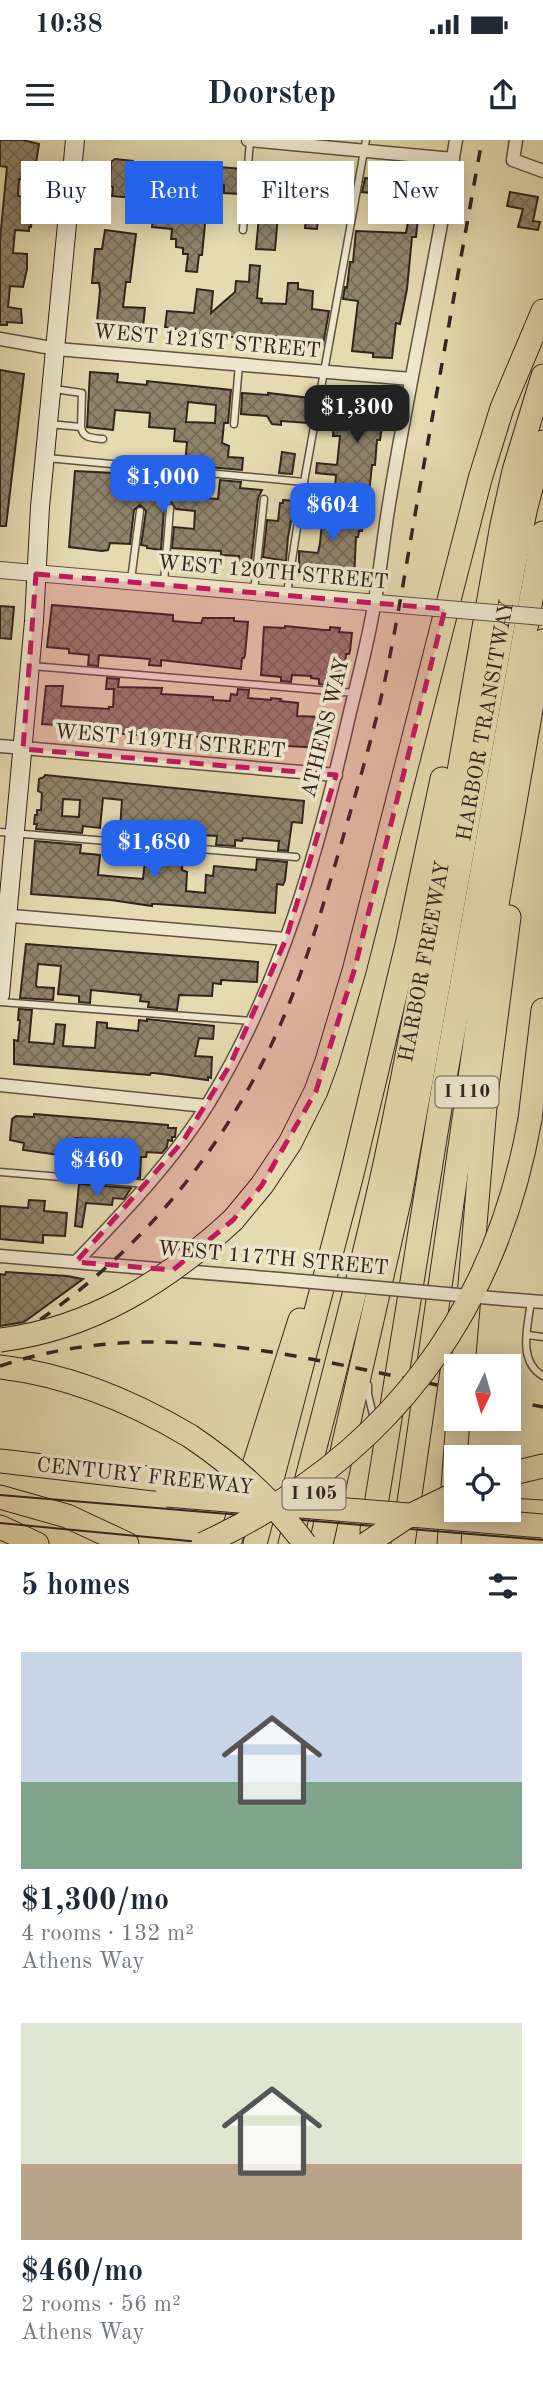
<!DOCTYPE html>
<meta charset="utf-8">
<style>
:root{--surface:#fff;--page:#f2f2f3;--text:#1f2937;--muted:#747a83;--accent:#2563eb}
body{margin:0;font-family:"Old Standard TT",serif;background:var(--page);color:var(--text);height:100vh;display:flex;flex-direction:column;font-size:26px;white-space:nowrap}
*{box-sizing:border-box;margin:0}
p{font-size:23px;color:var(--muted)}
.icon{flex:none;width:38px;height:38px;fill:none;stroke:currentColor;stroke-width:2;stroke-linecap:round;stroke-linejoin:round}
.map{position:relative;height:1404px;overflow:hidden}
.details{display:flex;flex-direction:column;background:var(--surface);flex:1}
.details>*{flex:none}
.banner{position:absolute;left:21px;top:21px;width:502px;height:63px;display:flex;gap:14px}
.needle{width:46px;rotate:185deg}
.buttons{position:absolute;left:444px;top:1214px;display:grid;gap:14px}
.buttons a{display:grid;place-items:center;width:77px;height:77px;border-radius:0px;background:var(--surface);box-shadow:0 4px 18px #0003;font-size:35px}
.price{position:absolute;translate:-50% -60px;padding:0 16px;border-radius:14px;background:var(--accent);color:#fff;font-size:23px;line-height:46px;filter:drop-shadow(0 2px 4px #0008)}
.price::after{content:'';position:absolute;left:50%;top:42px;width:21px;height:16px;margin-left:-10px;background:inherit;clip-path:polygon(0 0,100% 0,50% 100%)}
.price.on{background:#222;color:#fff}
ul{padding:0;list-style:none}
li{display:grid;align-content:center;gap:14px;height:371px;padding:0 21px}
li span{display:grid;place-items:center;height:217px;border-radius:0px;color:#555}
li>.icon{margin-inline-start:auto}
span .icon{width:126px;height:126px;fill:#fffc;stroke-width:1}
li b{font-size:30px}
h2{display:flex;justify-content:space-between;align-items:center;height:84px;padding:0 21px;font-size:30px}
.pill{padding:0 24px;border-radius:0px;background:var(--surface);box-shadow:0 4px 18px #0003;font-size:24px;line-height:63px}
.pill.on{background:var(--accent);color:#fff}
.status{display:flex;justify-content:space-between;align-items:center;height:49px;padding:0 35px;background:var(--surface);direction:ltr}
.status svg{height:19px;fill:currentColor}
header{display:flex;justify-content:space-between;align-items:center;height:91px;padding:0 21px;background:var(--surface);font-size:32px;font-weight:700}
.map>svg:first-child{display:block}
.building{fill:url(#building-cross-hatch);stroke:#33241e;stroke-width:2;fill-rule:evenodd}
.lines{fill:none;stroke-linecap:round;stroke-linejoin:round}
.service-casing{stroke:#605242;stroke-width:9}
.minor-casing{stroke:#605242;stroke-width:15}
.tertiary-casing{stroke:#605242;stroke-width:18}
.secondary-casing{stroke:#33241e;stroke-width:20}
.motorway-casing{stroke:#33241e;stroke-width:25}
.service{stroke:#eee7cc;stroke-width:6}
.minor{stroke:#eee7cc;stroke-width:12}
.tertiary{stroke:#eee7cc;stroke-width:16}
.secondary{stroke:#eee7cc;stroke-width:18}
.motorway{stroke:#e5dab0;stroke-width:23}
.tram{stroke:#33241e;stroke-width:2}
.rail{stroke:#33241e;stroke-width:3.5;stroke-dasharray:12 12;stroke-linecap:butt}
.minor-bridge-casing{stroke:#605242;stroke-width:15;stroke-linecap:butt}
.tertiary-bridge-casing{stroke:#605242;stroke-width:18;stroke-linecap:butt}
.motorway-bridge-casing{stroke:#33241e;stroke-width:25;stroke-linecap:butt}
.minor-bridge{stroke:#eee7cc;stroke-width:12}
.tertiary-bridge{stroke:#eee7cc;stroke-width:16}
.motorway-bridge{stroke:#e5dab0;stroke-width:23}
.marked{fill:#c2185b;fill-opacity:0.2;stroke:#c2185b;stroke-width:5;stroke-dasharray:14 9;stroke-linejoin:round}
.labels{text-anchor:middle;dominant-baseline:central;stroke-width:7;stroke-linejoin:round;paint-order:stroke}
.shield{fill:#eee7cc;stroke:#6b5e52;stroke-width:2}
.shield-label{font-size:19px;font-weight:bold;fill:#33241e}
.street-label{font-size:21px;fill:#33241e;stroke:#eee7cc}
</style>
<div class="status"><b>10:38</b><svg viewBox="0 0 49 12"><path d="M0 12V9h3v3zM5 12V6h3v6zM10 12V3h3v9zM15 12V0h3v12zM26 1h20v11H26zM47 4h2v5h-2z"/></svg></div>
<header><svg class="icon" aria-label="menu" viewBox="0 0 24 24"><path d="M4 6h16M4 12h16M4 18h16"/></svg>Doorstep<svg class="icon" aria-label="share" viewBox="0 0 24 24"><path d="M12 15V3M7 8l5-5 5 5M5 13v7h14v-7"/></svg></header>
<div class="map">
<svg width="543" height="1404" viewBox="0 0 543 1404">
<defs>
<pattern id="building-cross-hatch" width="8" height="8" patternUnits="userSpaceOnUse" patternTransform="scale(1.75)"><rect width="8" height="8" fill="#90836a"/><path d="M0 0l8 8M0 8l8-8" fill="none" stroke="#766b57"/></pattern>
</defs>
<rect width="100%" height="100%" fill="#e5dab0"/>
<filter id="stains"><feTurbulence type="fractalNoise" baseFrequency=".00286" numOctaves="4"/><feColorMatrix values="0 0 0 0 .2 0 0 0 0 .09 0 0 0 0 .02 0 0 0 .5 -.17"/></filter>
<radialGradient id="worn" r=".72"><stop offset=".6" stop-color="#630" stop-opacity="0"/><stop offset="1" stop-color="#630" stop-opacity=".3"/></radialGradient>
<!-- building -->
<path class="building" d="M0,0H23L39,4L34,35H32L31,40L19,39L18,56L32,58L33,62L31,87H29V91L15,90L13,113L27,114V129L23,147L10,146L8,167L21,169L22,183L7,182V185H0V99L7,27L0,26Z
M115,19L133,21V32H138L136,58L112,56L113,47L110,46L111,22Z
M176,27L220,32V27L242,29L240,54L224,53V45L175,38Z
M254,28L308,36L307,40L316,42V47L334,50L335,45H339L340,36L353,38L346,73L340,72L336,81L318,78L317,89L305,88L307,66L279,64L275,110L256,109L259,77L250,76Z
M400,37L422,40L416,97H412L407,149L400,184L396,183L392,218L373,217V213L352,211L358,161L343,159L344,152L345,147L347,148L350,122H353L356,91L406,93L408,82L381,78L383,54L362,52L365,38L399,41Z
M510,52L538,57L533,81L540,82L538,90L518,87L523,69L507,66Z
M173,54L222,59L220,75L206,74L202,115H199L197,132L186,131L188,114H183V108L176,107V99H171L172,89L152,87L153,76L169,78Z
M105,90L136,94L130,142H126L123,167L145,168L143,187L97,181L100,150L99,143H92L95,109H102Z
M250,125L260,126L257,158L262,159L261,163L286,164L288,143H298V149L313,151L312,169L329,171L323,205L283,197L237,193L236,197H232L180,191V190L165,187L167,171L194,173L197,149L213,151L211,173L235,152L236,141L249,142Z
M0,230L24,234L6,386H0Z
M90,232L118,234L117,242L147,245V241L231,250L228,283H224L222,303L229,306L228,317L243,318L242,330L185,325L187,302L174,301L175,289L149,287L150,273L115,270L113,290L87,287ZM188,262L216,265L215,283L186,282Z
M242,253L268,255V253L310,258L308,283L281,281V285L272,284L267,276L241,274Z
M352,255L383,257L384,275L380,300H377L375,325H372L368,363L358,362L359,350L335,348L336,335L316,333L317,323L337,325L340,296H333L334,278L350,279Z
M282,312L295,314L292,334L279,333Z
M75,331L114,333V350L143,353L144,343L156,344L157,334L192,339L190,357L218,359L220,340L241,342L240,348L262,350L258,358L251,423L238,422L239,416L221,415V411L172,408L174,387L194,389L195,371L176,369L171,362L167,363L164,368L161,410L147,408V406L141,405L146,371L140,365L134,370L130,404L110,403L108,410L102,411L69,407Z
M312,356L335,358L334,377L363,380L362,391H359L358,397H356L354,439L339,438V435L299,432V411L318,413L320,403L323,372H316V365H311Z
M283,360L295,361L288,397L286,421L263,417L267,380L278,381L280,363H283Z
M52,465L173,475V481L195,483H201L203,478H234V481L248,482L245,515L244,518H242L241,529L161,520V526L149,525L150,519L99,515L98,526L88,525L89,515L69,513V509L47,507Z
M0,466L14,467L11,499L0,498Z
M285,486L324,490H330V487L340,488L339,492L352,493L350,511L349,514H346L343,546L319,544V539L311,538V536L292,535L291,542L281,541V537L261,535L264,487L285,488Z
M107,538L119,539L118,547L162,548L161,554L213,557V560L230,561L231,554L237,555L238,549L249,550L248,558L271,560V558L281,559L280,561L298,563L297,576L321,577V590H325L323,608L233,603V600L202,597L181,596V598L96,592L72,589V586L42,584L46,546H63L61,566L109,569V567H113L114,549H106Z
M45,635L304,661L302,683L292,682L288,711L278,710L279,701L243,698L242,701L235,700V706L216,705L217,696L201,695V693L176,689L143,686L142,698L113,696L114,689H120L122,660L103,658L100,688L83,686L82,693L36,689L37,684H34L35,675H37V670H41L42,653L38,651L39,639L44,637ZM63,659L80,660L79,677L62,676Z
M35,701L81,705L80,713L100,715L98,735L119,737L143,739L145,721L134,720V716L112,714V707L183,714L182,730L187,732L186,751L205,753L206,735L213,736L214,726L256,730L257,719L287,722L285,740L283,745L277,744L275,773L157,764H152V766L111,760L31,754Z
M26,804L258,822L257,842L221,840V844L213,843L212,856L179,855L177,870L148,867L149,862L140,861L141,855L91,850L90,863L79,862V856L58,854L61,826L38,824L36,845L37,847L54,848L53,860L20,858Z
M19,869L32,870L29,902L54,904L56,884L65,885L63,906L95,908L97,882L107,883V888L138,891L139,880L147,881V879L214,886L213,899L199,898L195,916L212,917L211,938L208,937V940L154,933H151L150,935L14,924V900L18,901L20,880H18Z
M34,974L168,985V988H176L175,997H172V1001L168,1000L167,1007L162,1013L147,1012L146,1017H141L140,1038L125,1037L128,1008L105,1006L104,1017L101,1016L100,1020L92,1019V999L75,998L74,1017L23,1010L24,1003L10,1000L12,979L16,976L34,977Z
M79,1044L131,1048L124,1059L113,1058L112,1065L86,1063L82,1087L75,1086Z
M29,1060L45,1061L44,1071L67,1073L65,1096L43,1095V1103L0,1099V1066L28,1068Z
M6,1132L67,1136L83,1139L24,1182L0,1186V1134L5,1135Z"/>
<g class="lines">
<defs>
<path id="service" d="M243,90L250,0
M49,284L81,287L82,253L54,249
M234,284L239,224
M81,287C83,299 93,298 103,299
M47,318L304,342
M131,440L140,371
M164,443L170,368
M254,451L264,359
M287,453L304,342L366,0
M32,526L355,553
M0,692L296,717
M0,862L252,881
M0,1032L147,1044
M531,1161C528,1186 517,1221 543,1236
M528,1195L543,1197
M368,1245V1254L374,1279"/>
<path id="minor" d="M248,0L453,19
M516,0L513,20L543,31
M0,199L57,209L411,239
M0,606L336,635
M0,775L286,799
M0,945L206,966
M0,1116L279,1139
M76,1122C123,1073 172,1022 208,964C281,845 319,708 350,572C359,535 369,498 375,460C381,426 384,392 390,358C410,238 436,120 456,0
M503,1159L543,1162"/>
<path id="tertiary" d="M0,430L424,467"/>
<path id="secondary" d="M0,855L34,481L40,367L75,0"/>
<g id="motorway">
<path d="M530,979L543,870"/>
<path d="M233,1080L262,1045L290,1003L316,951L327,921L354,831L480,339L502,268L543,171"/>
<path d="M0,1227C69,1235 131,1261 190,1296"/>
<path d="M463,1227L486,955L509,777"/>
<path d="M0,1321L172,1341"/>
<path d="M509,1334L543,1326"/>
<path d="M0,1357L67,1376L127,1404"/>
<path d="M509,1370L543,1372"/>
<path d="M0,1387L37,1404"/>
<path d="M372,1390L444,943L543,393"/>
<path d="M229,1404L300,1180"/>
<path d="M255,1404L352,1034L407,805L442,639"/>
<path id="s1" d="M290,1404C322,1278 357,1152 385,1024C430,812 464,598 502,385L514,331L543,236"/>
<path id="s2" d="M321,1404L400,1057L514,424L526,367L543,302"/>
<path d="M403,1404L485,833L543,501"/>
<path d="M449,1404L458,1279"/>
</g>
</defs>
<!-- service casing -->
<use href="#service" class="service-casing"/>
<!-- minor casing -->
<use href="#minor" class="minor-casing"/>
<!-- tertiary casing -->
<use href="#tertiary" class="tertiary-casing"/>
<!-- secondary casing -->
<use href="#secondary" class="secondary-casing"/>
<!-- motorway casing -->
<use href="#motorway" class="motorway-casing"/>
<!-- service -->
<use href="#service" class="service"/>
<!-- minor -->
<use href="#minor" class="minor"/>
<!-- tertiary -->
<use href="#tertiary" class="tertiary"/>
<!-- secondary -->
<use href="#secondary" class="secondary"/>
<!-- motorway -->
<use href="#motorway" class="motorway"/>
<!-- tram -->
<path class="tram" d="M0,1355L543,1400
M0,1383L221,1404"/>
<!-- rail -->
<path class="rail" d="M0,1206C111,1138 194,1050 256,935C295,863 317,786 340,708C353,662 367,617 378,571C395,499 406,425 419,352C440,235 461,117 482,0
M0,1226C158,1174 301,1218 457,1249
M509,1260L543,1267"/>
<defs>
<path id="minor-bridge" d="M279,1139L503,1159"/>
<path id="tertiary-bridge" d="M424,467L543,477"/>
<path id="motorway-bridge" d="M0,1200C91,1189 167,1141 233,1080
M190,1296C235,1326 273,1361 305,1404
M167,1355L543,1386
M203,1404C385,1320 495,1176 530,979
M366,1404L405,1378L457,1353"/>
</defs>
<!-- minor-bridge casing -->
<use href="#minor-bridge" class="minor-bridge-casing"/>
<!-- tertiary-bridge casing -->
<use href="#tertiary-bridge" class="tertiary-bridge-casing"/>
<!-- motorway-bridge casing -->
<use href="#motorway-bridge" class="motorway-bridge-casing"/>
<!-- minor-bridge -->
<use href="#minor-bridge" class="minor-bridge"/>
<!-- tertiary-bridge -->
<use href="#tertiary-bridge" class="tertiary-bridge"/>
<!-- motorway-bridge -->
<use href="#motorway-bridge" class="motorway-bridge"/>
</g>
<!-- marked area -->
<path class="marked" d="M36,434L445,469L354,831L316,951L262,1045L233,1080L173,1130L76,1122L183,1001L230,925L286,799L336,635L23,609Z"/>
<g class="labels">
<!-- shield labels -->
<g class="shield">
<rect x="435.5" y="936.5" width="63" height="31" rx="5"/>
<rect x="282.5" y="1338.5" width="63" height="31" rx="5"/>
</g>
<g class="shield-label">
<text x="467" y="952">I 110</text>
<text x="314" y="1354">I 105</text>
</g>
<!-- street labels -->
<g class="street-label">
<text transform="translate(207 202) rotate(5)">WEST 121ST STREET</text>
<text transform="translate(273 433) rotate(5)">WEST 120TH STREET</text>
<text stroke="none"><textPath href="#s2" startOffset="840">HARBOR TRANSITWAY</textPath></text>
<text transform="translate(326 588) rotate(-76)">ATHENS WAY</text>
<text transform="translate(170 602) rotate(5)">WEST 119TH STREET</text>
<text stroke="none"><textPath href="#s1" startOffset="598">HARBOR FREEWAY</textPath></text>
<text transform="translate(273 1119) rotate(5)">WEST 117TH STREET</text>
<text transform="translate(145 1337) rotate(6)">CENTURY FREEWAY</text>
</g>
</g>
<rect width="100%" height="100%" filter="url(#stains)"/>
<rect width="100%" height="100%" fill="url(#worn)"/>
</svg>
<div class="buttons">
<a><svg class="needle" viewBox="-14 -14 28 28"><path d="M0-13l5 13h-10z" fill="#e53935"/><path d="M0 13l5-13h-10z" fill="#747a83"/></svg></a>
<a><svg class="icon" aria-label="locate" viewBox="0 0 24 24"><circle cx="12" cy="12" r="6"/><path d="M12 2v4M12 18v4M2 12h4M18 12h4"/></svg></a>
</div>
<b class="price on" style="left:357px;top:305px">$1,300</b>
<b class="price" style="left:163px;top:375px">$1,000</b>
<b class="price" style="left:333px;top:403px">$604</b>
<b class="price" style="left:154px;top:740px">$1,680</b>
<b class="price" style="left:97px;top:1058px">$460</b>
<div class="banner">
<a class="pill">Buy</a>
<a class="pill on">Rent</a>
<a class="pill">Filters</a>
<a class="pill">New</a>
</div>
</div>
<section class="details">
<h2>5 homes<svg class="icon" aria-label="filters" viewBox="0 0 24 24"><path d="M4 7h16M4 17h16"/><circle cx="9" cy="7" r="2"/><circle cx="15" cy="17" r="2"/></svg></h2>
<ul>
<li><span style="background:linear-gradient(#c9d6e8 60%,#7fa58c 0)"><svg class="icon" aria-label="home" viewBox="0 0 24 24"><path d="M3 11l9-7 9 7M6 9v11h12V9"/></svg></span><div><b>$1,300/mo</b><p>4 rooms · 132 m²</p><p>Athens Way</p></div></li>
<li><span style="background:linear-gradient(#dfe7d0 65%,#b9a48a 0)"><svg class="icon" aria-label="home" viewBox="0 0 24 24"><path d="M3 11l9-7 9 7M6 9v11h12V9"/></svg></span><div><b>$460/mo</b><p>2 rooms · 56 m²</p><p>Athens Way</p></div></li>
</ul>
</section>
